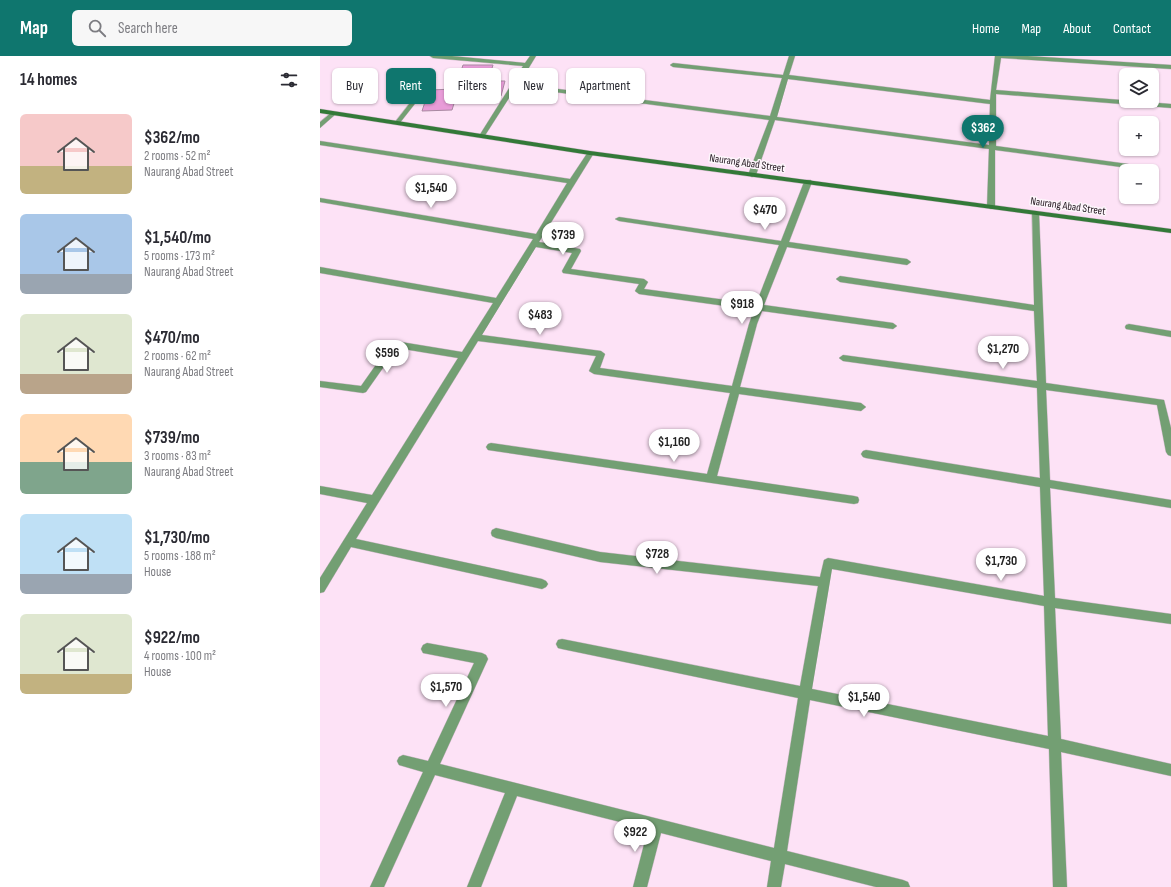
<!DOCTYPE html>
<meta charset="utf-8">
<style>
:root{--surface:#fff;--page:#f7f7f7;--text:#2b2b33;--muted:#7c7c81;--accent:#0f766e}
body{margin:0;font-family:"Sofia Sans Condensed",sans-serif;background:var(--page);color:var(--text);height:100vh;display:flex;flex-direction:column;font-size:15px;white-space:nowrap}
*{box-sizing:border-box;margin:0}
p{font-size:13px;color:var(--muted)}
.icon{flex:none;width:22px;height:22px;fill:none;stroke:currentColor;stroke-width:2;stroke-linecap:round;stroke-linejoin:round}
.map{position:relative;flex:1;overflow:hidden}
.drawer{display:flex;flex-direction:column;background:var(--surface);width:320px}
.drawer>*{flex:none}
.banner{position:absolute;left:12px;top:12px;width:380px;height:36px;display:flex;gap:8px}
.tools{position:absolute;left:799px;top:12px;display:grid;gap:8px}
.tools a{display:grid;place-items:center;width:40px;height:40px;border-radius:6px;background:var(--surface);box-shadow:0 1px 3px #0004;font-size:20px}
.price{position:absolute;translate:-50% -34px;padding:0 9px;border-radius:14px;background:#fff;color:#222;font-size:13px;line-height:26px;filter:drop-shadow(0 1px 2px #0008)}
.price::after{content:'';position:absolute;left:50%;top:24px;width:12px;height:9px;margin-left:-6px;background:inherit;clip-path:polygon(0 0,100% 0,50% 100%)}
.price.active{background:var(--accent);color:#fff}
ul{padding:0;list-style:none}
li{display:flex;align-items:center;gap:12px;height:100px;padding:0 20px}
li span{display:grid;place-items:center;flex:none;width:112px;height:80px;border-radius:6px;color:#555}
li>.icon{margin-inline-start:auto}
span .icon{width:48px;height:48px;fill:#fffc;stroke-width:1}
li b{font-size:17px}
h2{display:flex;justify-content:space-between;align-items:center;height:48px;padding:0 20px;font-size:17px}
.pill{padding:0 14px;border-radius:6px;background:var(--surface);box-shadow:0 1px 3px #0004;font-size:14px;line-height:36px}
.pill.active{background:var(--accent);color:#fff}
header{display:flex;align-items:center;gap:24px;box-sizing:border-box;height:56px;padding:0 20px;background:var(--accent);color:#fff}
header strong{font-size:19px}
nav{display:flex;gap:22px;margin-inline-start:auto;font-size:14px}
.search{width:280px;height:36px;background:var(--page);display:flex;align-items:center;gap:10px;box-sizing:border-box;padding:0 14px;border-radius:6px;color:var(--muted);font-size:15px}
main{display:flex;flex:1;min-height:0}
.map>svg:first-child{display:block}
.building{fill:#e89cd8;stroke:#a889a1}
.lines{fill:none;stroke-linecap:round;stroke-linejoin:round}
.street-casing{stroke:#d5bdcf;stroke-width:1}
.secondary-casing{stroke:#d5bdcf;stroke-width:1}
.street{fill:#739f73;fill-rule:evenodd}
.secondary{fill:#337938;fill-rule:evenodd}
.labels{text-anchor:middle;dominant-baseline:central;stroke-width:3;stroke-linejoin:round;paint-order:stroke}
.far-street-label{font-size:11px;fill:#21151e;stroke:#fdf6fb}
</style>
<header>
<strong>Map</strong>
<div class="search"><svg class="icon" aria-label="search" viewBox="0 0 24 24"><circle cx="10" cy="10" r="6"/><path d="M15 15l6 6"/></svg>Search here</div>
<nav><a>Home</a><a>Map</a><a>About</a><a>Contact</a></nav>
</header>
<main>
<section class="drawer">
<h2>14 homes<svg class="icon" aria-label="filters" viewBox="0 0 24 24"><path d="M4 7h16M4 17h16"/><circle cx="9" cy="7" r="2"/><circle cx="15" cy="17" r="2"/></svg></h2>
<ul>
<li><span style="background:linear-gradient(#f6c9c9 65%,#c2b280 0)"><svg class="icon" aria-label="home" viewBox="0 0 24 24"><path d="M3 11l9-7 9 7M6 9v11h12V9"/></svg></span><div><b>$362/mo</b><p>2 rooms · 52 m²</p><p>Naurang Abad Street</p></div></li>
<li><span style="background:linear-gradient(#a9c7e8 75%,#9aa5b1 0)"><svg class="icon" aria-label="home" viewBox="0 0 24 24"><path d="M3 11l9-7 9 7M6 9v11h12V9"/></svg></span><div><b>$1,540/mo</b><p>5 rooms · 173 m²</p><p>Naurang Abad Street</p></div></li>
<li><span style="background:linear-gradient(#dfe7d0 75%,#b9a48a 0)"><svg class="icon" aria-label="home" viewBox="0 0 24 24"><path d="M3 11l9-7 9 7M6 9v11h12V9"/></svg></span><div><b>$470/mo</b><p>2 rooms · 62 m²</p><p>Naurang Abad Street</p></div></li>
<li><span style="background:linear-gradient(#ffd9b3 60%,#7fa58c 0)"><svg class="icon" aria-label="home" viewBox="0 0 24 24"><path d="M3 11l9-7 9 7M6 9v11h12V9"/></svg></span><div><b>$739/mo</b><p>3 rooms · 83 m²</p><p>Naurang Abad Street</p></div></li>
<li><span style="background:linear-gradient(#bfe0f5 75%,#9aa5b1 0)"><svg class="icon" aria-label="home" viewBox="0 0 24 24"><path d="M3 11l9-7 9 7M6 9v11h12V9"/></svg></span><div><b>$1,730/mo</b><p>5 rooms · 188 m²</p><p>House</p></div></li>
<li><span style="background:linear-gradient(#dfe7d0 75%,#c2b280 0)"><svg class="icon" aria-label="home" viewBox="0 0 24 24"><path d="M3 11l9-7 9 7M6 9v11h12V9"/></svg></span><div><b>$922/mo</b><p>4 rooms · 100 m²</p><p>House</p></div></li>
</ul>
</section>
<div class="map">
<svg width="851" height="831" viewBox="0 0 851 831">
<rect width="100%" height="100%" fill="#fde2f6"/>
<!-- building -->
<path class="building" d="M143,9H173L168,25H185L181,40L136,41L132,54L102,55L109,34L135,33Z"/>
<g class="lines">
<defs>
<path id="street" d="M110,0H132L205,7L210,0H216L199,28L450,60L462,22L353,11L350,9L353,7L463,19L469,0H475L469,19L670,44L675,0H708L851,9V13L681,2L676,34L851,48V52L676,38V90L808,108L812,110L808,112L675,94V151L671,153L667,151L669,93L455,64L436,119L432,121L428,119L449,64L196,31L164,81H160L159,80L203,10L113,2ZM468,23L670,48L669,89L457,61Z
M111,20L116,21L79,68H75V66Z
M12,56L17,57L0,72V66Z
M0,85L250,123L268,96H272L274,97L219,186L260,193L261,195L251,213L324,223L328,226L324,233L436,248L459,189L299,165L295,163L299,161L461,185L484,126L485,124H491L492,126L469,186L587,203L591,206L587,209L467,191L444,249L573,267L577,270L573,273L442,255L437,268L420,331L541,347L546,351L541,355L419,338L397,420L534,440L538,441L539,444L538,447L534,448L168,394L166,391L168,388L171,387L387,418L410,337L274,318L269,315L276,300L158,285L36,483L222,523L226,525L228,528L226,531L222,533L31,491L4,536L0,537V522L47,447L0,438V430L52,439L138,302L77,292L46,336L43,337L0,331V325L41,330L72,286L75,285L142,296L173,247L0,217V211L176,242L213,183L0,146V142L216,178L247,127L0,89ZM216,191L252,197L242,215L243,217L319,228L315,235L319,238L434,254L429,268L412,330L280,312L285,298L281,295L162,279Z
M712,155H715L719,157L726,327L844,344L851,372V400L848,399L846,396L837,349L726,334L730,424L851,444V452L730,432L735,542L851,558V568L735,552L741,683L851,708V720L741,696L747,831H733L729,693L490,644L467,795L583,824L588,826L590,831H556L465,808L461,831H447L451,805L341,777L327,831H313L328,773L197,740L161,831H147L185,737L115,719L64,831H50L103,716L79,709L77,705L79,701L83,699L108,705L154,607L103,597L101,593L103,589L107,587L162,597L166,599L168,603L120,708L454,792L478,642L242,593L238,592L236,588L238,584L242,583L480,630L498,530L280,506L176,482L172,480L171,477L172,474L176,472L280,496L500,521L504,504L508,502L724,540L720,431L546,402L543,401L541,398L543,395L546,394L720,422L717,332L523,305L519,302L523,299L717,325L714,255L520,226L516,223L520,220L714,249ZM512,513L724,550L728,680L492,633Z
M809,268L851,275V281L806,273L805,271L806,269Z"/>
<path id="secondary" d="M0,53L270,95L851,173V177L270,99L0,57Z"/>
</defs>
<!-- street casing -->
<use href="#street" class="street-casing"/>
<!-- secondary casing -->
<use href="#secondary" class="secondary-casing"/>
<!-- street -->
<use href="#street" class="street"/>
<!-- secondary -->
<use href="#secondary" class="secondary"/>
</g>
<g class="labels">
<!-- far-street labels -->
<g class="far-street-label">
<text transform="translate(427 107) rotate(8)">Naurang Abad Street</text>
<text transform="translate(748 150) rotate(8)">Naurang Abad Street</text>
</g>
</g>
</svg>
<div class="tools">
<a><svg class="icon" aria-label="layers" viewBox="0 0 24 24"><path d="M12 4l9 5-9 5-9-5zM3 14l9 5 9-5"/></svg></a>
<a>+</a>
<a>−</a>
</div>
<b class="price active" style="left:663px;top:93px">$362</b>
<b class="price" style="left:111px;top:153px">$1,540</b>
<b class="price" style="left:445px;top:175px">$470</b>
<b class="price" style="left:243px;top:200px">$739</b>
<b class="price" style="left:422px;top:269px">$918</b>
<b class="price" style="left:220px;top:280px">$483</b>
<b class="price" style="left:683px;top:314px">$1,270</b>
<b class="price" style="left:67px;top:318px">$596</b>
<b class="price" style="left:354px;top:407px">$1,160</b>
<b class="price" style="left:337px;top:519px">$728</b>
<b class="price" style="left:681px;top:526px">$1,730</b>
<b class="price" style="left:126px;top:652px">$1,570</b>
<b class="price" style="left:544px;top:662px">$1,540</b>
<b class="price" style="left:315px;top:797px">$922</b>
<div class="banner">
<a class="pill">Buy</a>
<a class="pill active">Rent</a>
<a class="pill">Filters</a>
<a class="pill">New</a>
<a class="pill">Apartment</a>
</div>
</div>
</main>
